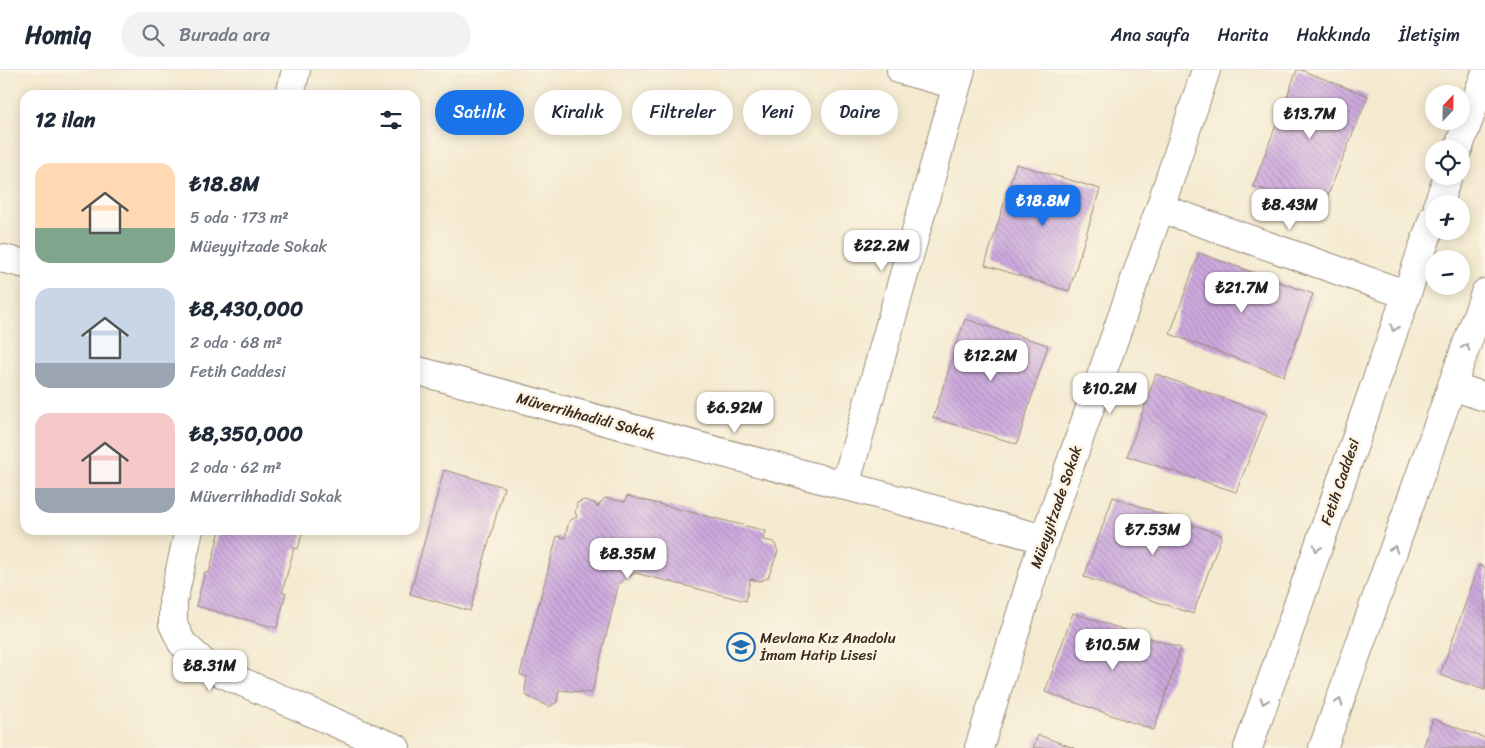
<!DOCTYPE html>
<html lang="tr">
<meta charset="utf-8">
<style>
:root{--surface:#fff;--page:#f2f2f3;--text:#1f2937;--muted:#747a83;--line:#e0e1e3;--accent:#1a73e8}
body{margin:0;font-family:Sriracha,sans-serif;background:var(--page);color:var(--text);height:100vh;display:flex;flex-direction:column;font-size:19px;white-space:nowrap}
*{box-sizing:border-box;margin:0}
p{font-size:16px;color:var(--muted)}
.icon{flex:none;width:28px;height:28px;fill:none;stroke:currentColor;stroke-width:2;stroke-linecap:round;stroke-linejoin:round}
.map{position:relative;flex:1;overflow:hidden}
.sheet{position:absolute;left:20px;top:20px;width:400px;height:445px;display:flex;flex-direction:column;background:var(--surface);border-radius:15px;box-shadow:0 2px 12px #0003}
.sheet>*{flex:none}
.guide{position:absolute;left:435px;top:20px;width:475px;height:45px;display:flex;gap:10px}
.needle{width:32px;rotate:22deg}
.controls{position:absolute;left:1425px;top:15px;display:grid;gap:10px}
.controls a{display:grid;place-items:center;width:45px;height:45px;border-radius:50%;background:var(--surface);box-shadow:0 2px 12px #0003;font-size:25px}
.price{position:absolute;translate:-50% -42px;padding:0 11px;border-radius:10px;background:#fff;color:#222;font-size:16px;line-height:32px;filter:drop-shadow(0 1px 2px #0008)}
.price::after{content:'';position:absolute;left:50%;top:30px;width:15px;height:11px;margin-left:-8px;background:inherit;clip-path:polygon(0 0,100% 0,50% 100%)}
.price.selected{background:var(--accent);color:#fff}
ul{padding:0;list-style:none}
li{display:flex;align-items:center;gap:15px;height:125px;padding:0 15px}
li span{display:grid;place-items:center;flex:none;width:140px;height:100px;border-radius:15px;color:#555}
li>.icon{margin-inline-start:auto}
span .icon{width:60px;height:60px;fill:#fffc;stroke-width:1}
li b{font-size:21px}
h2{display:flex;justify-content:space-between;align-items:center;height:60px;padding:0 15px;font-size:21px}
.pill{padding:0 18px;border-radius:22px;background:var(--surface);box-shadow:0 2px 12px #0003;font-size:18px;line-height:45px}
.pill.selected{background:var(--accent);color:#fff}
header{display:flex;align-items:center;gap:30px;box-sizing:border-box;height:70px;padding:0 25px;background:var(--surface);border-bottom:1px solid var(--line)}
header strong{font-size:24px}
nav{display:flex;gap:28px;margin-inline-start:auto;font-size:18px}
.search{width:350px;height:45px;background:var(--page);display:flex;align-items:center;gap:12px;box-sizing:border-box;padding:0 18px;border-radius:28px;color:var(--muted);font-size:19px}
.map>svg:first-child{display:block}
.building{fill:url(#building-back-hatch)}
.lines{fill:none;stroke-linecap:round;stroke-linejoin:round}
.street-casing{stroke:#988a77;stroke-width:30}
.primary-casing{stroke:#988a77;stroke-width:30}
.street{stroke:#fff;stroke-width:28}
.primary{stroke:#fff;stroke-width:28}
.oneway{stroke:#a79f9a}
.labels{text-anchor:middle;dominant-baseline:central;stroke-width:5;stroke-linejoin:round;paint-order:stroke}
.street-label{font-size:15px;fill:#3b2a1e;stroke:#fcf5e5}
.poi-label{font-size:15px;fill:#3b2a1e;stroke:#fcf5e5;text-anchor:start}
</style>
<header>
<strong>Homiq</strong>
<div class="search"><svg class="icon" aria-label="search" viewBox="0 0 24 24"><circle cx="10" cy="10" r="6"/><path d="M15 15l6 6"/></svg>Burada ara</div>
<nav><a>Ana sayfa</a><a>Harita</a><a>Hakkında</a><a>İletişim</a></nav>
</header>
<div class="map">
<svg width="1485" height="678" viewBox="0 0 1485 678">
<defs>
<pattern id="building-back-hatch" width="6" height="6" patternUnits="userSpaceOnUse" patternTransform="scale(1.25)"><rect width="6" height="6" fill="#cdaadf"/><path d="M-1 5l2 2M0 0l6 6M5-1l2 2" fill="none" stroke="#a88bb4"/></pattern>
</defs>
<rect width="100%" height="100%" fill="#fcf5e5"/>
<filter id="ink" filterUnits="userSpaceOnUse"><feTurbulence type="fractalNoise" baseFrequency=".02" numOctaves="2"/><feDisplacementMap in="SourceGraphic" scale="10" xChannelSelector="R" yChannelSelector="G"/><feConvolveMatrix kernelMatrix="1 2 1 2 8 2 1 2 1" color-interpolation-filters="sRGB"/></filter>
<filter id="wash" filterUnits="userSpaceOnUse"><feTurbulence type="fractalNoise" baseFrequency=".0096" numOctaves="4" result="noise"/><feDisplacementMap in="SourceGraphic" scale="20" xChannelSelector="R" yChannelSelector="G"/><feGaussianBlur stdDeviation="1.12" result="paint"/><feColorMatrix in="noise" values="0 0 0 0 0 0 0 0 0 0 0 0 0 0 0 0 0 1.4 0 .05"/><feComposite in="paint" operator="in"/></filter>
<g filter="url(#wash)">
<rect width="100%" height="100%" fill="#f4ead0"/>
<g id="blocks">
<!-- building -->
<path class="building" d="M1297,0H1301L1368,26L1322,140L1253,116Z
M1016,94L1100,119L1069,221L985,195Z
M1199,183L1313,224L1284,306L1170,264Z
M965,249L1048,275L1017,374L933,348Z
M1156,304L1267,344L1236,422L1127,386Z
M444,400L504,417L470,541L410,524Z
M627,426L766,461L763,470L774,472L778,481L768,508L760,511L750,509L746,531L635,503L619,513L592,623L559,620L557,632L549,637L527,626L525,619L527,607L520,604L557,466L565,468L569,451L577,447L575,442L577,433L584,430L595,433L597,437L605,428L625,432Z
M1113,427L1222,465L1193,544L1084,507Z
M220,460H303L298,479L294,478L282,523H286L277,558L196,536L205,502L209,503Z
M1479,495L1485,497V620L1440,605Z
M1073,543L1181,578L1154,660L1045,622Z
M1433,649L1485,668V678H1423Z
M1038,665L1074,678H1033Z"/>
</g>
</g>
<g filter="url(#ink)">
<use href="#blocks" fill-opacity="0" stroke="#988a77" stroke-width="1"/>
<g class="lines">
<defs>
<path id="street" d="M901,0L957,15
M290,25L296,0
M1160,138L1405,224
M0,188L25,194
M415,300L1044,469
M1452,316L1485,327
M845,416L961,0
M189,460L173,531V554L182,573L208,597L368,667L396,678
M979,678L1044,469L1160,138L1206,0"/>
<path id="primary" d="M1458,79L1485,5
M1438,134L1448,106
M1248,678L1434,146
M1323,678L1485,223"/>
</defs>
<!-- street casing -->
<use href="#street" class="street-casing"/>
<!-- primary casing -->
<use href="#primary" class="primary-casing"/>
<!-- street -->
<use href="#street" class="street"/>
<!-- primary -->
<use href="#primary" class="primary"/>
</g>
<!-- one-way arrows -->
<defs><path id="oneway-chevron" d="M-2-3.5L2.5 0L-2 3.5" fill="none" stroke-width="1.6" stroke-linecap="round" stroke-linejoin="round" transform="scale(1.25)"/></defs>
<g class="oneway">
<use href="#oneway-chevron" transform="translate(1394 258) rotate(109)"/>
<use href="#oneway-chevron" transform="translate(1466 277) rotate(-71)"/>
<use href="#oneway-chevron" transform="translate(1317 478) rotate(109)"/>
<use href="#oneway-chevron" transform="translate(1394 479) rotate(-70)"/>
<use href="#oneway-chevron" transform="translate(1264 631) rotate(109)"/>
<use href="#oneway-chevron" transform="translate(1339 632) rotate(-70)"/>
</g>
</g>
<!-- icons -->
<defs>
<symbol id="school-ring" viewBox="-11 -11 22 22"><circle r="9.5" fill="#fcf5e5" stroke="#1f6fb2" stroke-width="1.5"/><path d="M0-5L7-2L0 1L-7-2ZM-4 1L0 2.5L4 1V4Q0 6-4 4Z" fill="#1f6fb2"/></symbol>
</defs>
<g fill-rule="evenodd">
<use href="#school-ring" x="725" y="561" width="32" height="32"/>
</g>
<g class="labels">
<!-- street labels -->
<g class="street-label">
<text transform="translate(586 346) rotate(15)">Müverrihhadidi Sokak</text>
<text transform="translate(1340 412) rotate(-71)">Fetih Caddesi</text>
<text transform="translate(1056 437) rotate(-71)">Müeyyitzade Sokak</text>
</g>
<!-- poi labels -->
<g class="poi-label">
<text x="760" y="568">Mevlana Kız Anadolu<tspan x="760" dy="17">İmam Hatip Lisesi</tspan></text>
</g>
</g>
</svg>
<div class="controls">
<a><svg class="needle" viewBox="-14 -14 28 28"><path d="M0-13l5 13h-10z" fill="#e53935"/><path d="M0 13l5-13h-10z" fill="#747a83"/></svg></a>
<a><svg class="icon" aria-label="locate" viewBox="0 0 24 24"><circle cx="12" cy="12" r="6"/><path d="M12 2v4M12 18v4M2 12h4M18 12h4"/></svg></a>
<a>+</a>
<a>−</a>
</div>
<b class="price" style="left:1310px;top:70px">₺13.7M</b>
<b class="price selected" style="left:1043px;top:157px">₺18.8M</b>
<b class="price" style="left:1290px;top:161px">₺8.43M</b>
<b class="price" style="left:882px;top:202px">₺22.2M</b>
<b class="price" style="left:1242px;top:244px">₺21.7M</b>
<b class="price" style="left:991px;top:312px">₺12.2M</b>
<b class="price" style="left:1110px;top:345px">₺10.2M</b>
<b class="price" style="left:735px;top:364px">₺6.92M</b>
<b class="price" style="left:1153px;top:486px">₺7.53M</b>
<b class="price" style="left:628px;top:510px">₺8.35M</b>
<b class="price" style="left:1113px;top:601px">₺10.5M</b>
<b class="price" style="left:210px;top:622px">₺8.31M</b>
<div class="guide">
<a class="pill selected">Satılık</a>
<a class="pill">Kiralık</a>
<a class="pill">Filtreler</a>
<a class="pill">Yeni</a>
<a class="pill">Daire</a>
</div>
<section class="sheet">
<h2>12 ilan<svg class="icon" aria-label="filters" viewBox="0 0 24 24"><path d="M4 7h16M4 17h16"/><circle cx="9" cy="7" r="2"/><circle cx="15" cy="17" r="2"/></svg></h2>
<ul>
<li><span style="background:linear-gradient(#ffd9b3 65%,#7fa58c 0)"><svg class="icon" aria-label="home" viewBox="0 0 24 24"><path d="M3 11l9-7 9 7M6 9v11h12V9"/></svg></span><div><b>₺18.8M</b><p>5 oda · 173 m²</p><p>Müeyyitzade Sokak</p></div></li>
<li><span style="background:linear-gradient(#c9d6e8 75%,#9aa5b1 0)"><svg class="icon" aria-label="home" viewBox="0 0 24 24"><path d="M3 11l9-7 9 7M6 9v11h12V9"/></svg></span><div><b>₺8,430,000</b><p>2 oda · 68 m²</p><p>Fetih Caddesi</p></div></li>
<li><span style="background:linear-gradient(#f6c9c9 75%,#9aa5b1 0)"><svg class="icon" aria-label="home" viewBox="0 0 24 24"><path d="M3 11l9-7 9 7M6 9v11h12V9"/></svg></span><div><b>₺8,350,000</b><p>2 oda · 62 m²</p><p>Müverrihhadidi Sokak</p></div></li>
</ul>
</section>
</div>
